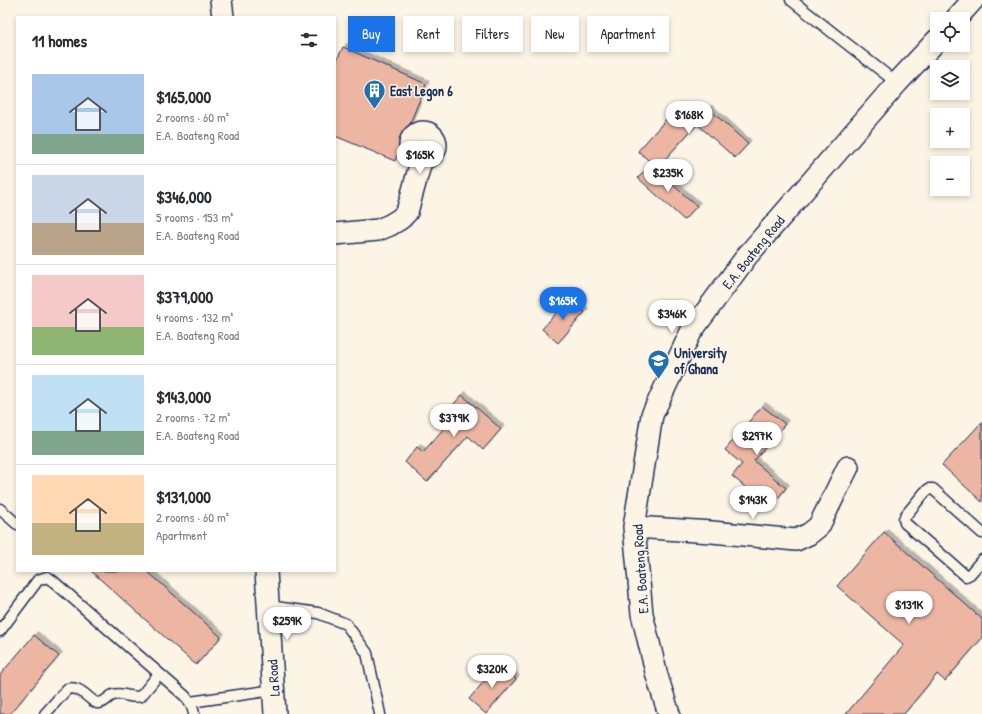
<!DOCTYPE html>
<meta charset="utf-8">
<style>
:root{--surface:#fff;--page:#f7f7f7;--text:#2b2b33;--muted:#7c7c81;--line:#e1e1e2;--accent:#1a73e8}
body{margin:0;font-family:"Patrick Hand",sans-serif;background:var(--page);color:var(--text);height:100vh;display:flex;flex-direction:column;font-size:15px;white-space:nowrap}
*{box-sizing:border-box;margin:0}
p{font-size:13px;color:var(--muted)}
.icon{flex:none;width:22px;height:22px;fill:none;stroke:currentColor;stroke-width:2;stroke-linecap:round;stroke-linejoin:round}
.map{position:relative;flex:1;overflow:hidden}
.drawer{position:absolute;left:16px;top:16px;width:320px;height:556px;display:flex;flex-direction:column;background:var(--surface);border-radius:0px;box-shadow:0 2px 6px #0003}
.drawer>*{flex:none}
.guide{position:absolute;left:348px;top:16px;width:380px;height:36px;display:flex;gap:8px}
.fabs{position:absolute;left:930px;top:12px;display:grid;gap:8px}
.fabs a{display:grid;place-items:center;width:40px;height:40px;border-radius:0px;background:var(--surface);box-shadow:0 2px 6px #0003;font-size:20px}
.price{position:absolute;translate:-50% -34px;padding:0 9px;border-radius:14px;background:#fff;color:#222;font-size:13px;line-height:26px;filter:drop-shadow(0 1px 2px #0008)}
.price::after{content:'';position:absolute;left:50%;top:24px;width:12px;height:9px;margin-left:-6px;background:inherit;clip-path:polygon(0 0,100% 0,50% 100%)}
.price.on{background:var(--accent);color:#fff}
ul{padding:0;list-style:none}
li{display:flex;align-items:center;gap:12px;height:100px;padding:0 16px}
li+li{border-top:1px solid var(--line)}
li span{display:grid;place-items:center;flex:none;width:112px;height:80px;border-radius:0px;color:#555}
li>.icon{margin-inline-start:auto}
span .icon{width:48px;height:48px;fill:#fffc;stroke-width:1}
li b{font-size:17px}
h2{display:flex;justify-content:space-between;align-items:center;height:48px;padding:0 16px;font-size:17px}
.pill{padding:0 14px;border-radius:0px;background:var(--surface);box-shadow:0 2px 6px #0003;font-size:14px;line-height:36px}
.pill.on{background:var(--accent);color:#fff}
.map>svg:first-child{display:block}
.building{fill:#edb6a3;stroke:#1b2f5e;filter:url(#shadow)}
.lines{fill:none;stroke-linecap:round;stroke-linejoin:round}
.lane-casing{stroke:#1b2f5e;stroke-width:13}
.street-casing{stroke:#1b2f5e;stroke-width:24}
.lane{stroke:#fcf5e5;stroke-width:10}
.street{stroke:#fcf5e5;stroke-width:21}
.labels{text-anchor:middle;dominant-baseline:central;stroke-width:3;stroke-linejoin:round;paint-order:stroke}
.poi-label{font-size:14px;font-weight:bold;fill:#1b2f5e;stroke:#fcf5e5;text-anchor:start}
.street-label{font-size:14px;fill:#1b2f5e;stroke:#fcf5e5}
</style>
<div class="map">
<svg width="982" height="714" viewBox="0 0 982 714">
<defs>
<filter id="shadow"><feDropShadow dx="3.5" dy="-3.5" stdDeviation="0" flood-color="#0004"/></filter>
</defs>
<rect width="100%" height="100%" fill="#fcf5e5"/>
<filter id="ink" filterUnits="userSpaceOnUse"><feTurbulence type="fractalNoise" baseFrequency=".025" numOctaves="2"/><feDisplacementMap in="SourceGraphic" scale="8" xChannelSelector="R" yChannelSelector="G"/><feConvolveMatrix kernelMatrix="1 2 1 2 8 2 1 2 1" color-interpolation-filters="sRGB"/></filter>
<g filter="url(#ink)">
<!-- building -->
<path class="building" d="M343,47L426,84L395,161L335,136V64Z
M678,106L692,119L709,109L748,144L735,158L697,124L657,168L638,151Z
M650,165L697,206L684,220L638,178Z
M569,299L585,312L558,343L542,329Z
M462,395L501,429L483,450L468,436L427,482L405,462L417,447L423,452L452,419L446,413Z
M762,406L785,424L754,461L786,488L770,508L732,476L742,464L725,450Z
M982,422V502L942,465Z
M884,532L982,619V638L945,681L937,674L904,714H846L904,645L837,586Z
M91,571H147L221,637L196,665Z
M34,635L59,656L10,714H0V675Z
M499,664L516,679L486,714L469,699Z"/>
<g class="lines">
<defs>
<path id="lane" d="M791,0L897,83
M0,509L17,524
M982,533L933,489H929L925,492L906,515L904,519L905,523L966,576L970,574L982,560
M268,606L318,613L346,624L367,653L380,714
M0,631L38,580L47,577L53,581L185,696C190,702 193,707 194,714
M190,702L274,690
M45,714L67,689C78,686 84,694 92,700C93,701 95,702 97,703C105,704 107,697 113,695C123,692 132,699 141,696L159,674"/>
<path id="street" d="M221,0L223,17
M956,19L973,0
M410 145a13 13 0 1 1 26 0a13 13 0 1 1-26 0Z
M335,234L378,230L390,225L400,219L407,212L422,158
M634,527L712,532L796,540L809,534L819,526L848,467
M266,571L275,714
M669,714L657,676L642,614L634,527L652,415L691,332L747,256L897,83L937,40"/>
</defs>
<!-- lane casing -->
<use href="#lane" class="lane-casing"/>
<!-- street casing -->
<use href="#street" class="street-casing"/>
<!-- lane -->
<use href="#lane" class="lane"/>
<!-- street -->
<use href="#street" class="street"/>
</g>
</g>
<!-- icons -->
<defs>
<symbol id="building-pin" viewBox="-11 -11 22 30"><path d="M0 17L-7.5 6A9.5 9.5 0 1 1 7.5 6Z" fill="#1f6fb2" stroke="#fcf5e5"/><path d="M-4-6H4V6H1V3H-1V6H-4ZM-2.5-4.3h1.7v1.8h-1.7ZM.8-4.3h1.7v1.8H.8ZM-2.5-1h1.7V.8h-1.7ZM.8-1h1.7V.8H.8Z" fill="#fff"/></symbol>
<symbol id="university-pin" viewBox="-11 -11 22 30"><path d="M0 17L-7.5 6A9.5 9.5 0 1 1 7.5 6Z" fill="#1f6fb2" stroke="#fcf5e5"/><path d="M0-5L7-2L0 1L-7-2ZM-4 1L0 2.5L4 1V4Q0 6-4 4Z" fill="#fff"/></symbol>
</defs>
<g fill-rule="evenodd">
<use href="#building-pin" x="362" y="78" width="25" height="34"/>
<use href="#university-pin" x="646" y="348" width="25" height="34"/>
</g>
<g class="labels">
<!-- poi labels -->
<g class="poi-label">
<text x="390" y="90">East Legon 6</text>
<text x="674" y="352">University<tspan x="674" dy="16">of Ghana</tspan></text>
</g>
<!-- street labels -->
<g class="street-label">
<text transform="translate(753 252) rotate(-51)">E.A. Boateng Road</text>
<text transform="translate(640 569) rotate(-94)">E.A. Boateng Road</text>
<text transform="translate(273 678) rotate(-94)">La Road</text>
</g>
</g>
</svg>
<div class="fabs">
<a><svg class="icon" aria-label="locate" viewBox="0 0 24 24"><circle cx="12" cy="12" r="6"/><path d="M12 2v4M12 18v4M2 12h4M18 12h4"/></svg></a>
<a><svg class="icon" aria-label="layers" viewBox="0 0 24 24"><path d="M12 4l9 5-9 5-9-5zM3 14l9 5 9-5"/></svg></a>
<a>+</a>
<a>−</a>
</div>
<b class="price" style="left:689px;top:135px">$168K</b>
<b class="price" style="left:420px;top:175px">$165K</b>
<b class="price" style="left:668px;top:193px">$235K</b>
<b class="price on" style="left:563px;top:321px">$165K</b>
<b class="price" style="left:672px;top:334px">$346K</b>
<b class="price" style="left:454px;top:438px">$379K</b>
<b class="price" style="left:757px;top:456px">$297K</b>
<b class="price" style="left:753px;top:520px">$143K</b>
<b class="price" style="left:909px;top:625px">$131K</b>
<b class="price" style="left:287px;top:641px">$259K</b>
<b class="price" style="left:492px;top:689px">$320K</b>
<div class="guide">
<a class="pill on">Buy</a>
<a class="pill">Rent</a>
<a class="pill">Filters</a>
<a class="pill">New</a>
<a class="pill">Apartment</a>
</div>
<section class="drawer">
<h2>11 homes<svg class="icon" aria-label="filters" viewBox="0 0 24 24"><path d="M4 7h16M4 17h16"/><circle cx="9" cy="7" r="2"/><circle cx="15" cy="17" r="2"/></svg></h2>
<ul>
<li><span style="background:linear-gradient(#a9c7e8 75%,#7fa58c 0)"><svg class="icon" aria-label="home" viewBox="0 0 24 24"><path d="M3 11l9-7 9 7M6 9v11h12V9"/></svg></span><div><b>$165,000</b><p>2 rooms · 60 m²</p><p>E.A. Boateng Road</p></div></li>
<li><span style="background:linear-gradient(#c9d6e8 60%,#b9a48a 0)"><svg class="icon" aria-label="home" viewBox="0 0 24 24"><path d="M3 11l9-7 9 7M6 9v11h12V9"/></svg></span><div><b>$346,000</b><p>5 rooms · 153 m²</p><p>E.A. Boateng Road</p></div></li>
<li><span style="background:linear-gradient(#f6c9c9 65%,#8fb573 0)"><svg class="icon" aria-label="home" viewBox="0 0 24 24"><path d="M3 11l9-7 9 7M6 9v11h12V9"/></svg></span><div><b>$379,000</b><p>4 rooms · 132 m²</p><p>E.A. Boateng Road</p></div></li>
<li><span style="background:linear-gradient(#bfe0f5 70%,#7fa58c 0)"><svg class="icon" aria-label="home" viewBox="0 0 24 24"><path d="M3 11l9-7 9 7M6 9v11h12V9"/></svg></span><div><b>$143,000</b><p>2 rooms · 72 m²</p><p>E.A. Boateng Road</p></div></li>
<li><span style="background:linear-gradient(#ffd9b3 60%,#c2b280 0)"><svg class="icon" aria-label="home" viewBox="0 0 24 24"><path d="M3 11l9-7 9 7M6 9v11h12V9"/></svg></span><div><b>$131,000</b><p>2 rooms · 60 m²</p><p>Apartment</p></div></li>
</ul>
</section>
</div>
